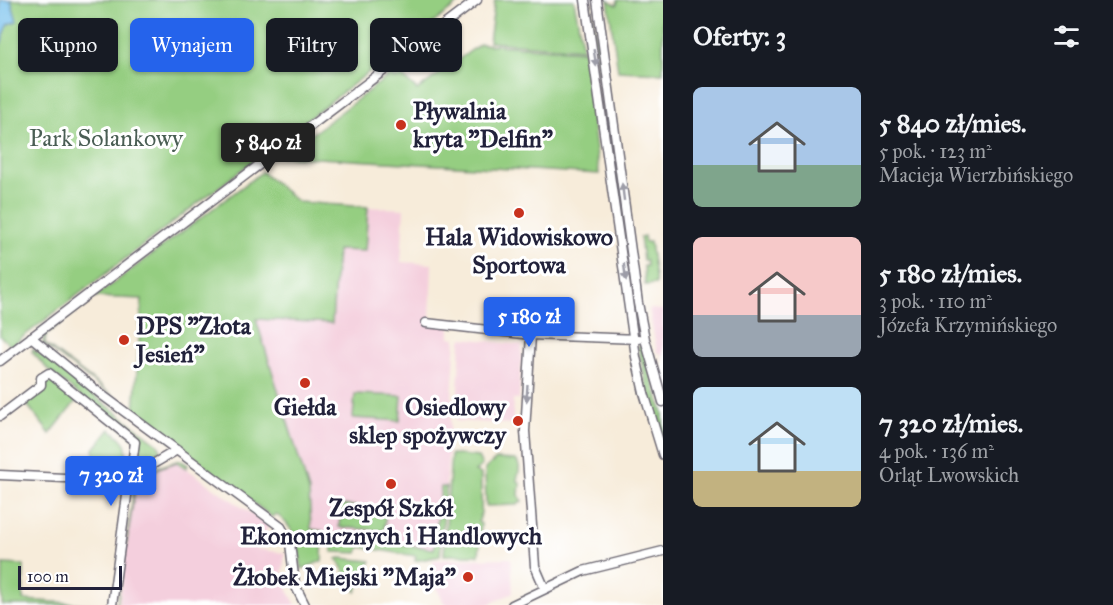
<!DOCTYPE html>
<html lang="pl">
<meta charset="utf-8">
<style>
:root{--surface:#171b24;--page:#20242c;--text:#f1f3f6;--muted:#9ea1a6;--accent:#2563eb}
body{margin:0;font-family:"IM FELL Great Primer",serif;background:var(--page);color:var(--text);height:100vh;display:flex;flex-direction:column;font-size:22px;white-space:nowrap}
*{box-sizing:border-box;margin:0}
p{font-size:20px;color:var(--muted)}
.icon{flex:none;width:33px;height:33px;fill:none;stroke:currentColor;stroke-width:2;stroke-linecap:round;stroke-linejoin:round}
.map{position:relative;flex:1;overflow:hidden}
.sheet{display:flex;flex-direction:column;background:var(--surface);width:450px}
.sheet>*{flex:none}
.hud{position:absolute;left:18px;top:18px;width:555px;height:54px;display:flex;gap:12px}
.scale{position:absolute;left:18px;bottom:15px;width:104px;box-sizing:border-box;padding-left:6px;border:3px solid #22223b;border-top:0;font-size:16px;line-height:21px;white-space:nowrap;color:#22223b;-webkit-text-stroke:4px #fff;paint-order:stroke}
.price{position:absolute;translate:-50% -51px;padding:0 14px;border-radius:6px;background:var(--accent);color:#fff;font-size:20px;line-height:39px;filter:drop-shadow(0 2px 3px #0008)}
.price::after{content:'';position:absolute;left:50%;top:36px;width:18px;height:14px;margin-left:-9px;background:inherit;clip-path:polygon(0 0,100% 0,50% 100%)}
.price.active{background:#222;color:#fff}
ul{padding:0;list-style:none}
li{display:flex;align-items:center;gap:18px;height:150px;padding:0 30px}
li span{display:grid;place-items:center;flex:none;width:168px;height:120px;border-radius:9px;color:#555}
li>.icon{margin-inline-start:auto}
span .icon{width:72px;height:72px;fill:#fffc;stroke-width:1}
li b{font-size:26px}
h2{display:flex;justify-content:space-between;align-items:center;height:72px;padding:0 30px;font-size:26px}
.tag{padding:0 21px;border-radius:9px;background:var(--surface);box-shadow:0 2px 4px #0004;font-size:21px;line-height:54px}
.tag.active{background:var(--accent);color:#fff}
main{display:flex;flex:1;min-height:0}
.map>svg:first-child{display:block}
.built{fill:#f4cfdd}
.green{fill:#95ce81;stroke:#5c785e;stroke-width:1.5}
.water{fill:#73bfed;stroke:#4a7094;stroke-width:1.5}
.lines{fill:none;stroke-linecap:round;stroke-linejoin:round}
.minor-casing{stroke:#6d6973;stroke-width:11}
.minor{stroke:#fff;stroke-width:8}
.oneway{fill:#9c9ca7}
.poi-dot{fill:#c8321e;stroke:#fff;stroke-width:2}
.labels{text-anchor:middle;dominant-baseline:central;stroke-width:6;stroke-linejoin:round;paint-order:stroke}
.poi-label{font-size:24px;font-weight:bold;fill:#22223b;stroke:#fff}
.park-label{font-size:24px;fill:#4a5e54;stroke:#fff}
</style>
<main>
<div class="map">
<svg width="663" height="605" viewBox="0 0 663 605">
<rect width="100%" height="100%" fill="#fff"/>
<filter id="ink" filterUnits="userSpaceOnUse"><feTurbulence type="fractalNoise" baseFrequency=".0167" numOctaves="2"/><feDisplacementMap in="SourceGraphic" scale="12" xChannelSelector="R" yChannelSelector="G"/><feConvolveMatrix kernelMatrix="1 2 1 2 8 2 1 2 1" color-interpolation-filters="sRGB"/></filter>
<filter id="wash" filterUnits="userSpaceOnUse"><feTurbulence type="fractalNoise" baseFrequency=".008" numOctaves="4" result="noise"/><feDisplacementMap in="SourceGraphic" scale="24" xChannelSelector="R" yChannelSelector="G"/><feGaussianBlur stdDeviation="1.35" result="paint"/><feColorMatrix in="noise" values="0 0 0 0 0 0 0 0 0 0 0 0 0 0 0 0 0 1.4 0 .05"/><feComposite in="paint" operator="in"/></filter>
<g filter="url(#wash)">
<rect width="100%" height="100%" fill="#f7ecda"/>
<!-- built -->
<path class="built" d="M368,207L404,209L401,262L432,264L430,320L450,322V337L456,338L446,487H441L434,549L311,530L309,491L256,319L332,323L337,250L365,251Z
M649,309L663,310V362L661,353H657Z
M463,338L522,345L519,399H513V424L456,421L461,341Z
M177,462L269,526L255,549L285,553L282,579L296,605H119L136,483L159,468Z
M511,558L513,593L487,605H445L435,585L433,560Z"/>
<!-- green -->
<path class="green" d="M0,0H463L11,346L0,336Z
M495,0H574L583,49L489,42Z
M589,0L603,68L634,302H632Z
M608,0L617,5L618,0H663V73L618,71Z
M480,44L584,51L599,174L283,156L391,74L394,78L402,76L417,90Z
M262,172L298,202L368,207L365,251L337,250L332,323L256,319L309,491L311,529L323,531L322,561L302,569C298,546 297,529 276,514L272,517L43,344L44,334L87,301L46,335L45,344L134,412L142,299L95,297Z
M644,236L645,242H650L656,284L645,285L644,266H647L646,260H643L640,237Z
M641,345L663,413V443L648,392L638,347Z
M33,349L158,444L161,450L128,471L129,459L139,457L141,443L50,372L32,352Z
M47,377L77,400L50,434L25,402Z
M355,394L402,396L400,421L353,418Z
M110,429C131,445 127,447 125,472L120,476L93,475L94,449Z
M451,454L478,457L482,465L475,472L481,474C480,488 484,514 478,522L481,524L480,537L477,541L480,542L479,555H444Z
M496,459L516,460C522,467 518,473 517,480L520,483L519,496L522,501L517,505L486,506L485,469Z
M180,460L188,465L186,468L177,462L159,468L136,483L117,605L135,483L159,467Z
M441,487H446L440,556L415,561L416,556L360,547L358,553L332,552V534L434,549Z
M341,505L386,509L384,531L339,527Z
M340,558L371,561L356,592L337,559Z
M3,564L24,565L23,600L103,605H2Z"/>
<!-- water -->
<path class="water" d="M0,0H11L17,21L8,24L0,47Z"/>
</g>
<g filter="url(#ink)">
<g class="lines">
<defs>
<path id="minor" d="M585,0L636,357L644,393L663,455
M597,0L638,303L645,339L663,402
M426,323L531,335L638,339
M531,335L525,431L535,566L545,589
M31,337L102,395L281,527L290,543L295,585L305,605
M0,361L477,0
M0,416L41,385V378L49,373L135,442L133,457
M0,475L129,481
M112,605L129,481L136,474L177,450
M512,605L583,571L663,551"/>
</defs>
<!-- minor casing -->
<use href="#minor" class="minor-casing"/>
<!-- minor -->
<use href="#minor" class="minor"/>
</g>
<!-- one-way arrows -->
<defs><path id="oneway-solid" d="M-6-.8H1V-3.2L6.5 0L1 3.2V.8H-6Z" transform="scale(1.5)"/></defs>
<g class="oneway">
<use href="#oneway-solid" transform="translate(595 58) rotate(81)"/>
<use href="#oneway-solid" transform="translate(623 192) rotate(-97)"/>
<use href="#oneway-solid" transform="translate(625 272) rotate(82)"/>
<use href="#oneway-solid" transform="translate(527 393) rotate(93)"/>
</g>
</g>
<!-- markers -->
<g class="poi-dot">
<circle cx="401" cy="125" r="6"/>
<circle cx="519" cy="213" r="6"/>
<circle cx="124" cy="340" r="6"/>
<circle cx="305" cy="383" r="6"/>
<circle cx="518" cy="421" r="6"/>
<circle cx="391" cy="484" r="6"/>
<circle cx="468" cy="577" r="6"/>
</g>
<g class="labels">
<!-- poi labels -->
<g class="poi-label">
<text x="413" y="111" text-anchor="start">Pływalnia<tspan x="413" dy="28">kryta "Delfin"</tspan></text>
<text x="519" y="237">Hala Widowiskowo<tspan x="519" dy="28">Sportowa</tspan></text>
<text x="136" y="326" text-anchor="start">DPS "Złota<tspan x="136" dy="28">Jesień"</tspan></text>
<text x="305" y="407">Giełda</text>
<text x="506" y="407" text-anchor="end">Osiedlowy<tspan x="506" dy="28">sklep spożywczy</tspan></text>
<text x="391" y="508">Zespół Szkół<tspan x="391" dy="28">Ekonomicznych i Handlowych</tspan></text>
<text x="456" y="577" text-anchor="end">Żłobek Miejski "Maja"</text>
</g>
<!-- park labels -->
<g class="park-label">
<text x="106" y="138">Park Solankowy</text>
</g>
</g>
</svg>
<div class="scale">100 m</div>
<b class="price active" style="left:268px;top:174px">5 840 zł</b>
<b class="price" style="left:529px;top:348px">5 180 zł</b>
<b class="price" style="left:111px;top:507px">7 320 zł</b>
<div class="hud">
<a class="tag">Kupno</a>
<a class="tag active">Wynajem</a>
<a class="tag">Filtry</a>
<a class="tag">Nowe</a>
</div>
</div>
<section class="sheet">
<h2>Oferty: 3<svg class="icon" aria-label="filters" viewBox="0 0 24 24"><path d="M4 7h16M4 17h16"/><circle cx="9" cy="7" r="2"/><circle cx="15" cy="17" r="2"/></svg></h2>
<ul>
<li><span style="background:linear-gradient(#a9c7e8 65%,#7fa58c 0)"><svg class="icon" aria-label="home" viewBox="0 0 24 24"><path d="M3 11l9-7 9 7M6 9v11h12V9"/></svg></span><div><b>5 840 zł/mies.</b><p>5 pok. · 123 m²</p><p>Macieja Wierzbińskiego</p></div></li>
<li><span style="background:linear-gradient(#f6c9c9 65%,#9aa5b1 0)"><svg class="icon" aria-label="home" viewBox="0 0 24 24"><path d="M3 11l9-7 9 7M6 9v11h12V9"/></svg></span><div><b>5 180 zł/mies.</b><p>3 pok. · 110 m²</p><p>Józefa Krzymińskiego</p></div></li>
<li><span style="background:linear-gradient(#bfe0f5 70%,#c2b280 0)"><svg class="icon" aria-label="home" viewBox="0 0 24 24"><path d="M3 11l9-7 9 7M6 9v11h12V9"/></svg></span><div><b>7 320 zł/mies.</b><p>4 pok. · 136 m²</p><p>Orląt Lwowskich</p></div></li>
</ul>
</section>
</main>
